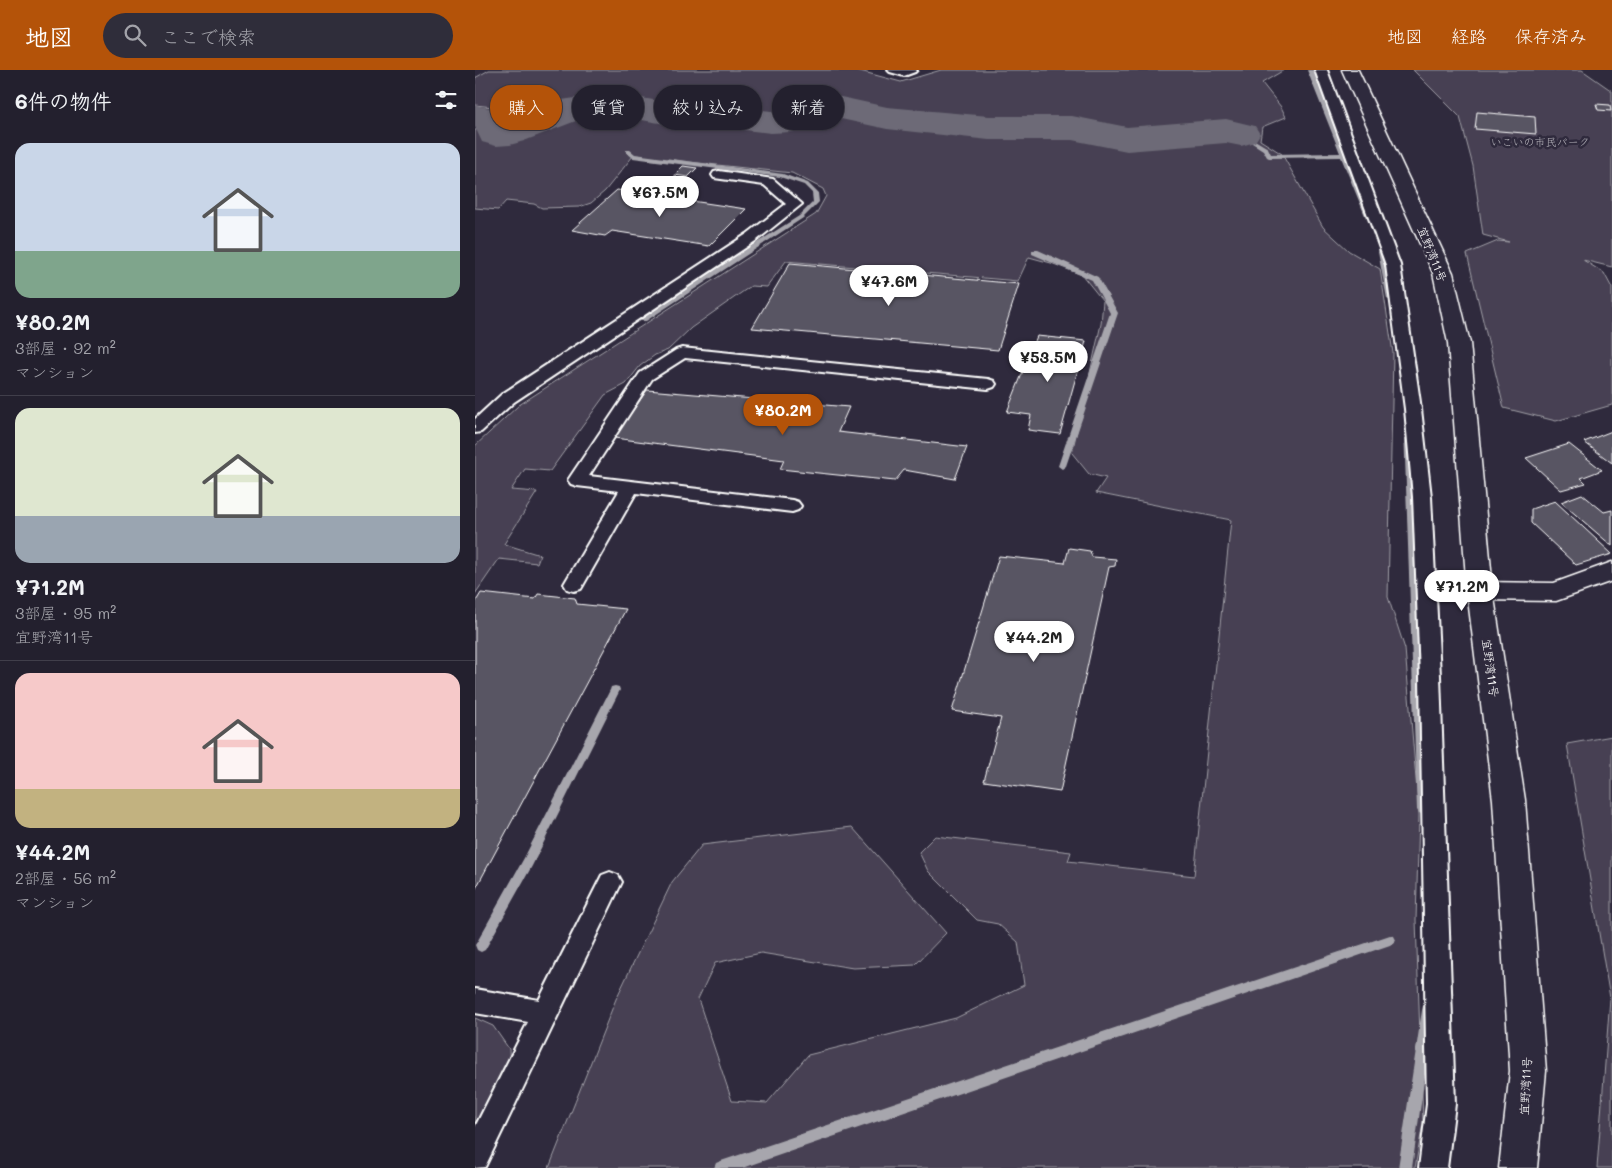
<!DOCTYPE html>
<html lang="ja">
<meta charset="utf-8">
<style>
:root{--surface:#23202e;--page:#2f2d3a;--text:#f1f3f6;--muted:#a3a3aa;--line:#403e4a;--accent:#b45309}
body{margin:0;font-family:Mali,"Klee One",sans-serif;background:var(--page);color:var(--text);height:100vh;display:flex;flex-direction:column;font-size:19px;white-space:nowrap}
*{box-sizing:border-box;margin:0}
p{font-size:16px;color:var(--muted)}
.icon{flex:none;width:28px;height:28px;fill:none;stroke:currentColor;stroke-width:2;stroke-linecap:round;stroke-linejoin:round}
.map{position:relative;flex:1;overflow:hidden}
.details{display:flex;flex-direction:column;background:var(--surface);width:475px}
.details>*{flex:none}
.banner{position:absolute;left:15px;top:15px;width:475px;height:45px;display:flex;gap:10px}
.price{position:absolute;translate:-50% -42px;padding:0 11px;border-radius:18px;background:#fff;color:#222;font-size:16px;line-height:32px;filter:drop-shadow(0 1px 2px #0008)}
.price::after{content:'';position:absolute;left:50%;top:30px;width:15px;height:11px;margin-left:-8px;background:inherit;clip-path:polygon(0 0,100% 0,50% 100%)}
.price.on{background:var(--accent);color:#fff}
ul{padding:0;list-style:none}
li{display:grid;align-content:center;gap:10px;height:265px;padding:0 15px}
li+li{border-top:1px solid var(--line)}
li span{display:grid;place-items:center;height:155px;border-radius:15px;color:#555}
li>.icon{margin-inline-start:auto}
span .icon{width:90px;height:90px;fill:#fffc;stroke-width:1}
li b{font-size:21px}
h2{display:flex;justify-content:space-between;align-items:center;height:60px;padding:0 15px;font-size:21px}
.tag{padding:0 18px;border-radius:22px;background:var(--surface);box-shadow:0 1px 4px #0004,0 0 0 1px var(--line);font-size:18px;line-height:45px}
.tag.on{background:var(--accent);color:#fff}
header{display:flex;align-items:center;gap:30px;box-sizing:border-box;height:70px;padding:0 25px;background:var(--accent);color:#fff}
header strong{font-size:24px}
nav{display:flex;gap:28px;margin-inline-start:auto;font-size:18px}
.search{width:350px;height:45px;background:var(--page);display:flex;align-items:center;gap:12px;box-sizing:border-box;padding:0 18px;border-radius:28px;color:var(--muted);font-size:19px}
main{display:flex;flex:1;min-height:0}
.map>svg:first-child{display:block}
.green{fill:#464152;stroke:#a2a0a8}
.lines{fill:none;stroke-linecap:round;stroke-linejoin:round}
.stream{fill:#a7a6ad;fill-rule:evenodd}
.river{fill:#6d6a77;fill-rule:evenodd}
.building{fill:#595564;stroke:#fff}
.lane-casing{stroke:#fff;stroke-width:4}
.street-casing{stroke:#fff;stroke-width:3}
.secondary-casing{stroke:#fff;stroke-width:3}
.lane{fill:#2f2a3d;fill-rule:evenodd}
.street{fill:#2f2a3d;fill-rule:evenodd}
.secondary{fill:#2f2a3d;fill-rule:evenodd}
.labels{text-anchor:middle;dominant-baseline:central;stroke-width:5;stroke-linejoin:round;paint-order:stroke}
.far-park-label{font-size:11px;fill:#b5b3ba;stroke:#2f2a3d}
.street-label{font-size:12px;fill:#fff;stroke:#2f2a3d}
</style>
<header>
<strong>地図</strong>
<div class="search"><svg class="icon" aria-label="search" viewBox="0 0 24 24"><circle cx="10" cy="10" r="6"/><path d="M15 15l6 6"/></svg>ここで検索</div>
<nav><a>地図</a><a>経路</a><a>保存済み</a></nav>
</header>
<main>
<section class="details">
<h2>6件の物件<svg class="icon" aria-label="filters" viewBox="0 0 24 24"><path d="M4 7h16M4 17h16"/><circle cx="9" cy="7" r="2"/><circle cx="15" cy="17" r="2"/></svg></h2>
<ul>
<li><span style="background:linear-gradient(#c9d6e8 70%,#7fa58c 0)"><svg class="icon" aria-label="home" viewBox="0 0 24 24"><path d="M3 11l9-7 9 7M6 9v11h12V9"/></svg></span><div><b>¥80.2M</b><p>3部屋 · 92 m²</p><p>マンション</p></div></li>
<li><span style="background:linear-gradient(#dfe7d0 70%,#9aa5b1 0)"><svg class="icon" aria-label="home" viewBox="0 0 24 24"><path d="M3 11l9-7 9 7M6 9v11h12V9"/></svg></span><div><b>¥71.2M</b><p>3部屋 · 95 m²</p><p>宜野湾11号</p></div></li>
<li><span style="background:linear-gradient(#f6c9c9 75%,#c2b280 0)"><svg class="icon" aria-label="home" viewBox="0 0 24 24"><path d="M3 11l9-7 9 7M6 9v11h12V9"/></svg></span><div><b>¥44.2M</b><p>2部屋 · 56 m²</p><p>マンション</p></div></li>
</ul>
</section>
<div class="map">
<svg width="1137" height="1098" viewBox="0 0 1137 1098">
<rect width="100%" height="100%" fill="#2f2a3d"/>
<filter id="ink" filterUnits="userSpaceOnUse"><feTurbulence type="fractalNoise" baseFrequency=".02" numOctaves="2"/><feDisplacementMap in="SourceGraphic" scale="10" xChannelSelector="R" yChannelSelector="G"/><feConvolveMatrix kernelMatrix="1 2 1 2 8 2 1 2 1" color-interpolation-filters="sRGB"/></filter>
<g filter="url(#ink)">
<!-- green -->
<path class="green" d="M14,0H381L426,12L466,0H809L787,13L806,37L811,47L787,57L785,70L807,84L848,157L874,181L905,199L918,283L913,527L930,579L944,745L941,850L948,1053L940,1098H74L141,929L197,812L227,775L377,757L471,863L440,895L378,898L286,883L240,893L223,929L257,1031L292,1033L333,985L481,948L549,915L543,872L523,854L502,850L453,801L444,782L460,766L596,782L593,791L719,806L756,450L621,423L631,408L614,404L597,383L626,254L628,231L607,205L576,193L554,187L543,211L311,191L292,217L276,216L216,258L193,280L180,285L165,296L151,314L130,325L75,401L50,399L36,420L62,422L29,474L65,485L62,493L24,489L0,524V376L44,335L341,144L351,126L348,119L317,103L158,86L130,121L116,133L104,137L67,138L59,134L31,131L23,140L0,138V60L34,54L46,40L0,35V8Z
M938,0H1107L1137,21V197L1108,190L1129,203L1137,218V335L1081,351L1029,338L992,184L1023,171L1034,172L1008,165L998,96L985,47Z
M1137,666V1098H1122L1135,928L1092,674Z
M0,948L18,956L34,979L35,1003L0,1079Z"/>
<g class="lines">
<!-- stream -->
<path class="stream" d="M832,0H838L897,148L896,149L891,148L866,87L794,88L792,87L788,80L763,64L768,63L793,78L796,84L865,83Z
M151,80H155L160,84L308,104L333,113L343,123L344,132L328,148L171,251H165V247L324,146L338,132L337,123L329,115L305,107L158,88L151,82Z
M557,180H563L623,207L643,243L591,396L587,399L583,396L635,243L617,210L557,184Z
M904,180L911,182L920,229L919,231H916L912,229L903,182Z
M933,354L937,357L954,740L952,743L948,745L944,743L942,740L929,357Z
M140,616L144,617L145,620L57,796L10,880L6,882L2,880L0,875L2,872L49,788L135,620L136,617Z
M915,865L919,866L921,870L919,874L915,875L267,1098H239L241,1093L246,1091Z
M953,934L958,936L959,940L937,1098H923L947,940L948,936Z"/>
<!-- river -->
<path class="river" d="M137,23L208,35H245L296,41L307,40L314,35L343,28L366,27L412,37L514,46H597L652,57L751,49L780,56L785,64L780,72L766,76L751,73L652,81L597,70H514L412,59L366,49L343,50L329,59L316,62L296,63L245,57H208L137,45L106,49L49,71L35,75L21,76L7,72L0,57V35L31,41L37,49L86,30Z"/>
</g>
<!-- building -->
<path class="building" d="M1121,34L1135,35L1136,41L1123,40Z
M1002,42L1060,47L1061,64L1000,59Z
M208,96L222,98L213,107L199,105Z
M142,120L271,139L234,176L137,161L130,166L97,160Z
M315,193L544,214L523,280L277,258Z
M562,266L611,271L585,364L553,360L556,345L532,342Z
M172,320L374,337L363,362L492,377L480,409L429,400L420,411L305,399L309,390L139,368Z
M1137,361V393L1109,372Z
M1094,374L1127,400L1106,408L1111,413L1086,420L1051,388Z
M1107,424L1129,442L1137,440V476L1086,432Z
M1080,431L1137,484L1101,495L1056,453V439Z
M594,478L615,481L617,487L641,489L640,496L634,497L585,722L509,711L526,648L477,641L524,486L590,493Z
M6,523L60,529L63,524L100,528L102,534L151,539L0,820V533Z"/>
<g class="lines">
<defs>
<path id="lane" d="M413,0H442L440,2L429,6L415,2Z
M840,0H852L925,195L946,339L956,427L965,606L980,1034L972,1098H944L952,1034L945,606L938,427L930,339L911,195Z
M244,101L298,109L327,134L282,170L39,332L6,362L0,363V349L27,324L272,164L311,134L289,115L239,108L237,105L239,102Z
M207,278L513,309L519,311L521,314L519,317L513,319L210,288L177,309L114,406L317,430L323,432L326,436L323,440L317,442L161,423L106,519L99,521L92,519L89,514L144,421L102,416L96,414L93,410L165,303L201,280Z
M135,802L143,805L147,812L10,1097L0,1098V1057L53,952L0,943V919L64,930L127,805Z"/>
<path id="street" d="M1137,492V511L1081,531L1005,530L995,528L992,521L995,514L1005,512L1079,513Z"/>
<path id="secondary" d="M867,0H883L978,203L995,273L1018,521L1050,730L1071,1001L1062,1098H1024L1035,1001L1018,730L992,521L973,273L958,203Z"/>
</defs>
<!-- lane casing -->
<use href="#lane" class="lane-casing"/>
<!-- street casing -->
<use href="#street" class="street-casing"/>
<!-- secondary casing -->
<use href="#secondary" class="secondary-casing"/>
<!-- lane -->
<use href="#lane" class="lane"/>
<!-- street -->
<use href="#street" class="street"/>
<!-- secondary -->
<use href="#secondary" class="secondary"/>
</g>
</g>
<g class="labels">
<!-- far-park labels -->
<g class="far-park-label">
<text x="1065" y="71">いこいの市民パーク</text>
</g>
<!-- street labels -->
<g class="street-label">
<text transform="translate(958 184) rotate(68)">宜野湾11号</text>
<text transform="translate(1016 598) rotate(82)">宜野湾11号</text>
<text transform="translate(1050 1016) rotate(-87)">宜野湾11号</text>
</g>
</g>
</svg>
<b class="price" style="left:185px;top:148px">¥67.5M</b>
<b class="price" style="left:414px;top:237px">¥47.6M</b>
<b class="price" style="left:573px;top:313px">¥53.5M</b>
<b class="price on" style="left:308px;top:366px">¥80.2M</b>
<b class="price" style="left:987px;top:542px">¥71.2M</b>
<b class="price" style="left:559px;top:593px">¥44.2M</b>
<div class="banner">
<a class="tag on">購入</a>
<a class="tag">賃貸</a>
<a class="tag">絞り込み</a>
<a class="tag">新着</a>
</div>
</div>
</main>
